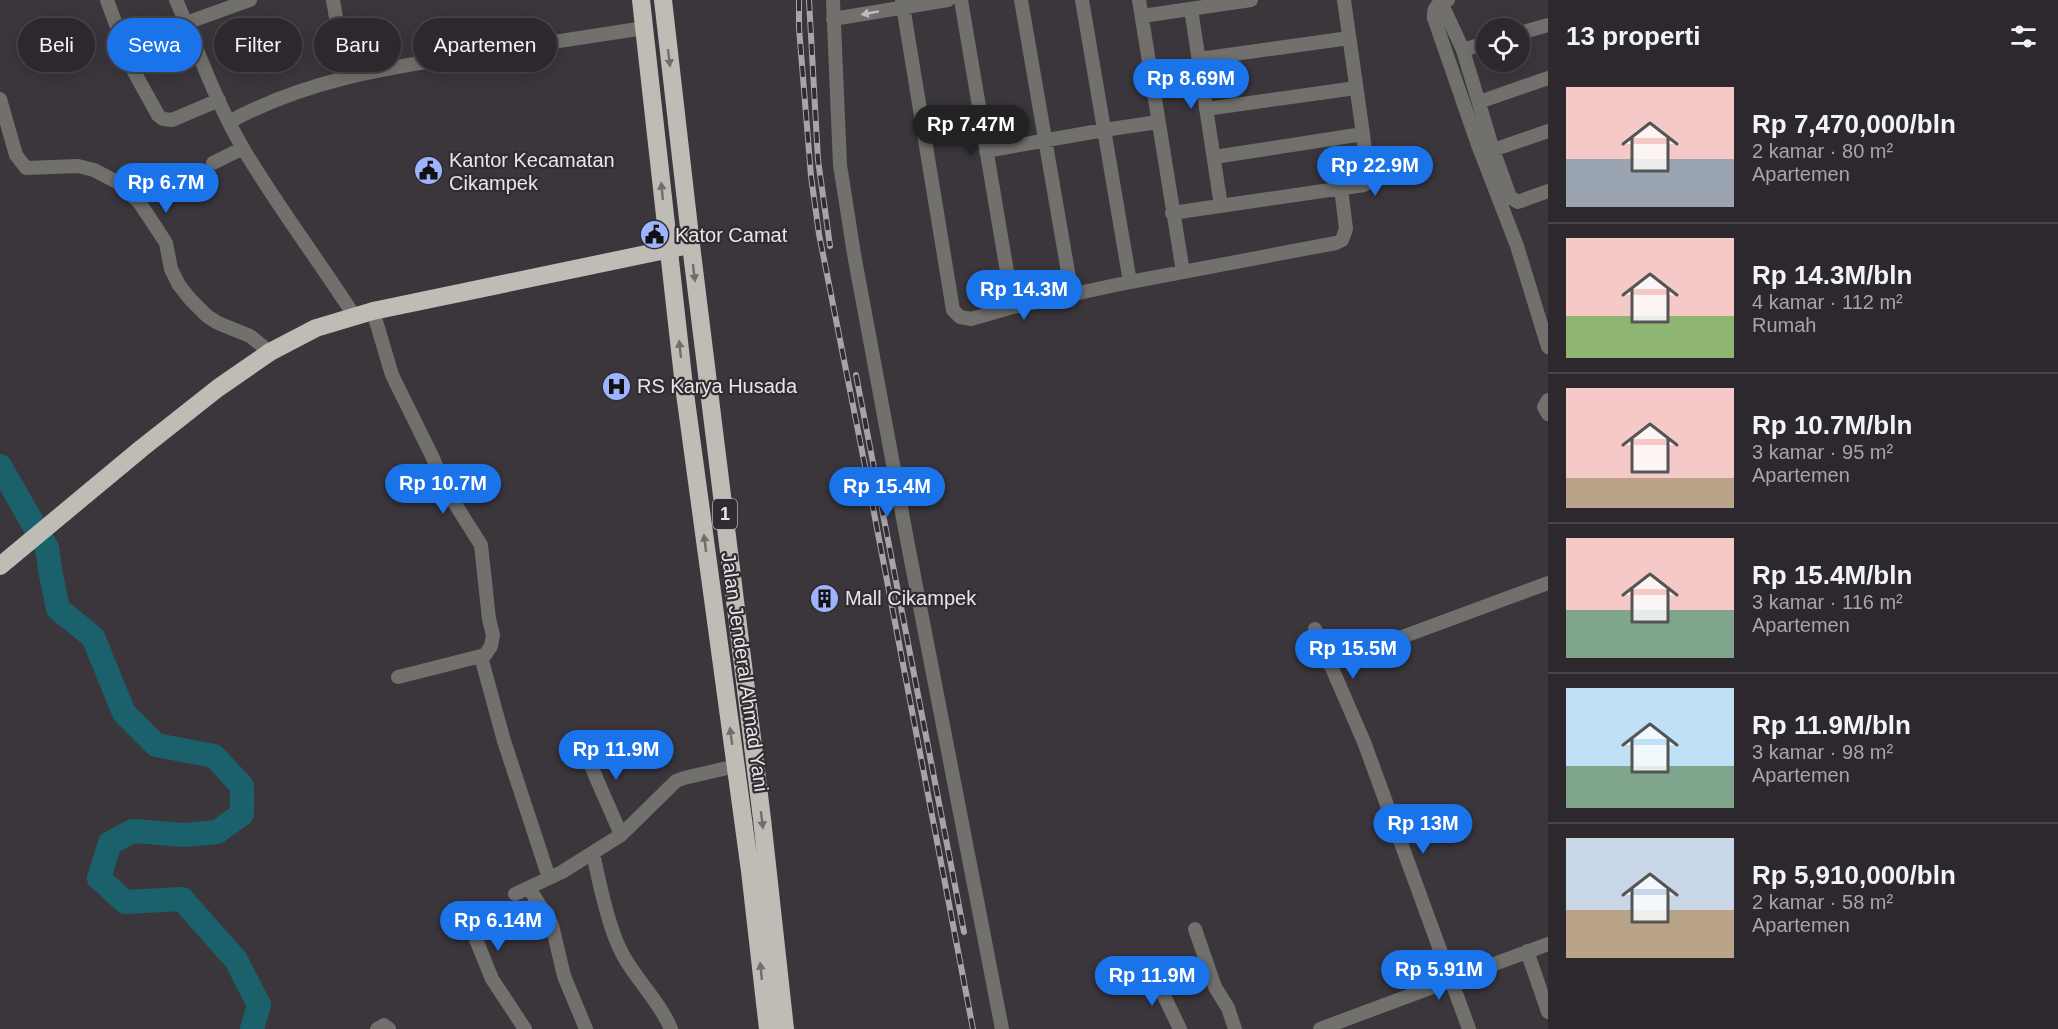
<!DOCTYPE html>
<html lang="id">
<meta charset="utf-8">
<style>
:root{--surface:#2c282d;--page:#383439;--text:#f1f3f6;--muted:#a6a6aa;--line:#484449;--accent:#1a73e8}
body{margin:0;font-family:Arial,sans-serif;background:var(--page);color:var(--text);height:100vh;display:flex;flex-direction:column;font-size:22px;white-space:nowrap}
*{box-sizing:border-box;margin:0}
p{font-size:20px;color:var(--muted)}
.icon{flex:none;width:33px;height:33px;fill:none;stroke:currentColor;stroke-width:2;stroke-linecap:round;stroke-linejoin:round}
.map{position:relative;flex:1;overflow:hidden}
.drawer{display:flex;flex-direction:column;background:var(--surface);width:510px}
.drawer>*{flex:none}
.guide{position:absolute;left:18px;top:18px;width:570px;height:54px;display:flex;gap:12px}
.tools{position:absolute;left:1476px;top:18px;display:grid;gap:12px}
.tools a{display:grid;place-items:center;width:54px;height:54px;border-radius:50%;background:var(--surface);box-shadow:0 3px 15px #0003,0 0 0 2px var(--line);font-size:30px}
.price{position:absolute;translate:-50% -51px;padding:0 14px;border-radius:21px;background:var(--accent);color:#fff;font-size:20px;line-height:39px;filter:drop-shadow(0 2px 3px #0008)}
.price::after{content:'';position:absolute;left:50%;top:36px;width:18px;height:14px;margin-left:-9px;background:inherit;clip-path:polygon(0 0,100% 0,50% 100%)}
.price.active{background:#222;color:#fff}
ul{padding:0;list-style:none}
li{display:flex;align-items:center;gap:18px;height:150px;padding:0 18px}
li+li{border-top:2px solid var(--line)}
li span{display:grid;place-items:center;flex:none;width:168px;height:120px;border-radius:0px;color:#555}
li>.icon{margin-inline-start:auto}
span .icon{width:72px;height:72px;fill:#fffc;stroke-width:1}
li b{font-size:26px}
h2{display:flex;justify-content:space-between;align-items:center;height:72px;padding:0 18px;font-size:26px}
.pill{padding:0 21px;border-radius:27px;background:var(--surface);box-shadow:0 3px 15px #0003,0 0 0 2px var(--line);font-size:21px;line-height:54px}
.pill.active{background:var(--accent);color:#fff}
main{display:flex;flex:1;min-height:0}
.map>svg:first-child{display:block}
.lines{fill:none;stroke-linecap:round;stroke-linejoin:round}
.river{stroke:#1a616c;stroke-width:24}
.minor{stroke:#71706d;stroke-width:14}
.highway{stroke:#bfbcb5;stroke-width:18}
.rail-casing{stroke:#a7a3a8;stroke-width:6}
.rail{stroke:#302c31;stroke-width:4;stroke-dasharray:11;stroke-linecap:butt}
.oneway{fill:#bfbdbe}
.oneway2{fill:#706d6c}
.labels{text-anchor:middle;dominant-baseline:central;stroke-width:4.5;stroke-linejoin:round;paint-order:stroke}
.shield{fill:#302c31;stroke:#b2aeb2;stroke-width:1.5}
.shield-label{font-size:18px;font-weight:bold;fill:#e9e6ea}
.poi-label{font-size:20px;fill:#e9e6ea;stroke:#302c31;text-anchor:start}
.street-label{font-size:20px;fill:#e9e6ea;stroke:#302c31}
</style>
<main>
<div class="map">
<svg width="1548" height="1029" viewBox="0 0 1548 1029">
<rect width="100%" height="100%" fill="#3a363c"/>
<g class="lines">
<!-- river -->
<path class="river" d="M0,466L47,548L51,575L58,609L93,637L124,713L156,745L214,756L242,786V814L217,832L184,835L133,831L110,843L99,878L125,902L182,899L236,960L259,1005L252,1029"/>
<!-- minor -->
<path class="minor" d="M107,0L132,68L158,115L163,119L172,120L219,100
M176,0C198,50 216,103 244,150C278,207 319,261 355,317
M333,0L346,77
M833,0L840,165L854,254L908,545L1002,1029
M902,0L953,310L960,317L971,319L1013,307L1130,282L1336,243L1342,240L1346,229L1341,188
M961,0L1013,307
M1021,0L1072,295
M1082,0L1130,282
M1139,0L1183,272
M1440,0L1463,50L1493,150L1510,197L1518,202L1548,191
M1448,0C1438,3 1433,7 1434,18L1478,145L1517,246L1548,347
M1191,9L1221,206
M1142,16L1251,0
M833,19L948,0
M186,23L250,0
M1520,33L1548,25
M1463,50L1486,43
M1199,59L1349,38
M0,99L16,155L26,168L78,166L94,170L117,182L139,202L153,223L166,243L171,269L179,285L190,299L207,316L218,323L250,336L270,352
M1479,102L1548,78
M1206,109L1356,88
M229,122C306,80 385,68 469,55C528,46 586,37 644,28
M1493,150L1548,131
M986,151L1104,130L1158,122
M1214,157L1363,134
M213,163L243,148
M1172,213L1364,185L1368,182L1363,134L1344,0
M373,311L392,375L432,456L445,488L481,545L489,619L493,635L491,646L485,655L398,677
M1548,400L1544,407L1548,414
M1315,629L1364,742L1469,1029
M481,657L504,741L549,878
M1329,664L1548,583
M581,739C592,772 608,803 621,835
M593,853C599,882 609,930 623,955C637,981 660,1002 671,1029
M529,888L552,925L564,976L586,1029
M515,894L562,872L621,835L676,781L684,778L736,766
M1195,929L1215,987L1228,1008L1235,1029
M475,937L492,979L525,1029
M1527,951L1548,1012
M1152,971L1180,1029
M377,1029L384,1025L389,1029
M1320,1029L1548,944"/>
<!-- highway -->
<path class="highway" d="M641,0L684,386L750,871L768,1029
M663,0L691,245L762,819L785,1029
M0,566L142,448L218,388L270,352L316,328L373,311L680,247"/>
<defs>
<path id="rail" d="M799,0V28L811,176L819,234L866,471L973,1029
M809,0L818,160L830,246
M856,375L964,932"/>
</defs>
<!-- rail casing -->
<use href="#rail" class="rail-casing"/>
<!-- rail -->
<use href="#rail" class="rail"/>
</g>
<!-- one-way arrows -->
<defs><path id="oneway-solid" d="M-6-.8H1V-3.2L6.5 0L1 3.2V.8H-6Z" transform="scale(1.5)"/></defs>
<use class="oneway" href="#oneway-solid" transform="translate(870 13) rotate(170)"/>
<g class="oneway2">
<use href="#oneway-solid" transform="translate(669 58) rotate(83)"/>
<use href="#oneway-solid" transform="translate(662 191) rotate(-96)"/>
<use href="#oneway-solid" transform="translate(694 273) rotate(83)"/>
<use href="#oneway-solid" transform="translate(680 349) rotate(-96)"/>
<use href="#oneway-solid" transform="translate(705 543) rotate(-97)"/>
<use href="#oneway-solid" transform="translate(731 736) rotate(-98)"/>
<use href="#oneway-solid" transform="translate(762 820) rotate(83)"/>
<use href="#oneway-solid" transform="translate(761 971) rotate(-96)"/>
</g>
<!-- icons -->
<defs>
<symbol id="civic-disc" viewBox="-11 -11 22 22"><circle r="9.5" fill="#9eb3fd" stroke="#302c31"/><path d="M-.6-6.5H3V-4.5H.6V-3L4-1V1h2V6H-6V1h2V-1L-.6-3ZM-1.2 2.5V6h2.4V2.5Z" fill="#111"/></symbol>
<symbol id="hospital-disc" viewBox="-11 -11 22 22"><circle r="9.5" fill="#9eb3fd" stroke="#302c31"/><path d="M-5-5h3v3.5h4V-5h3V5h-3V1.5h-4V5h-3Z" fill="#111"/></symbol>
<symbol id="building-disc" viewBox="-11 -11 22 22"><circle r="9.5" fill="#9eb3fd" stroke="#302c31"/><path d="M-4-6H4V6H1V3H-1V6H-4ZM-2.5-4.3h1.7v1.8h-1.7ZM.8-4.3h1.7v1.8H.8ZM-2.5-1h1.7V.8h-1.7ZM.8-1h1.7V.8H.8Z" fill="#111"/></symbol>
</defs>
<g fill-rule="evenodd">
<use href="#civic-disc" x="412" y="154" width="33" height="33"/>
<use href="#civic-disc" x="638" y="218" width="33" height="33"/>
<use href="#hospital-disc" x="600" y="370" width="33" height="33"/>
<use href="#building-disc" x="808" y="582" width="33" height="33"/>
</g>
<g class="labels">
<!-- shield labels -->
<rect class="shield" x="713" y="499" width="24" height="30" rx="4.5"/>
<g class="shield-label">
<text x="725" y="514">1</text>
</g>
<!-- poi labels -->
<g class="poi-label">
<text x="449" y="160">Kantor Kecamatan<tspan x="449" dy="23">Cikampek</tspan></text>
<text x="675" y="235">Kator Camat</text>
<text x="637" y="386">RS Karya Husada</text>
<text x="845" y="598">Mall Cikampek</text>
</g>
<!-- street labels -->
<g class="street-label">
<text transform="translate(745 672) rotate(82)">Jalan Jenderal Ahmad Yani</text>
</g>
</g>
</svg>
<div class="tools">
<a><svg class="icon" aria-label="locate" viewBox="0 0 24 24"><circle cx="12" cy="12" r="6"/><path d="M12 2v4M12 18v4M2 12h4M18 12h4"/></svg></a>
</div>
<b class="price" style="left:1191px;top:110px">Rp 8.69M</b>
<b class="price active" style="left:971px;top:156px">Rp 7.47M</b>
<b class="price" style="left:1375px;top:197px">Rp 22.9M</b>
<b class="price" style="left:166px;top:214px">Rp 6.7M</b>
<b class="price" style="left:1024px;top:321px">Rp 14.3M</b>
<b class="price" style="left:443px;top:515px">Rp 10.7M</b>
<b class="price" style="left:887px;top:518px">Rp 15.4M</b>
<b class="price" style="left:1353px;top:680px">Rp 15.5M</b>
<b class="price" style="left:616px;top:781px">Rp 11.9M</b>
<b class="price" style="left:1423px;top:855px">Rp 13M</b>
<b class="price" style="left:498px;top:952px">Rp 6.14M</b>
<b class="price" style="left:1439px;top:1001px">Rp 5.91M</b>
<b class="price" style="left:1152px;top:1007px">Rp 11.9M</b>
<div class="guide">
<a class="pill">Beli</a>
<a class="pill active">Sewa</a>
<a class="pill">Filter</a>
<a class="pill">Baru</a>
<a class="pill">Apartemen</a>
</div>
</div>
<section class="drawer">
<h2>13 properti<svg class="icon" aria-label="filters" viewBox="0 0 24 24"><path d="M4 7h16M4 17h16"/><circle cx="9" cy="7" r="2"/><circle cx="15" cy="17" r="2"/></svg></h2>
<ul>
<li><span style="background:linear-gradient(#f6c9c9 60%,#9aa5b1 0)"><svg class="icon" aria-label="home" viewBox="0 0 24 24"><path d="M3 11l9-7 9 7M6 9v11h12V9"/></svg></span><div><b>Rp 7,470,000/bln</b><p>2 kamar · 80 m²</p><p>Apartemen</p></div></li>
<li><span style="background:linear-gradient(#f6c9c9 65%,#8fb573 0)"><svg class="icon" aria-label="home" viewBox="0 0 24 24"><path d="M3 11l9-7 9 7M6 9v11h12V9"/></svg></span><div><b>Rp 14.3M/bln</b><p>4 kamar · 112 m²</p><p>Rumah</p></div></li>
<li><span style="background:linear-gradient(#f6c9c9 75%,#b9a48a 0)"><svg class="icon" aria-label="home" viewBox="0 0 24 24"><path d="M3 11l9-7 9 7M6 9v11h12V9"/></svg></span><div><b>Rp 10.7M/bln</b><p>3 kamar · 95 m²</p><p>Apartemen</p></div></li>
<li><span style="background:linear-gradient(#f6c9c9 60%,#7fa58c 0)"><svg class="icon" aria-label="home" viewBox="0 0 24 24"><path d="M3 11l9-7 9 7M6 9v11h12V9"/></svg></span><div><b>Rp 15.4M/bln</b><p>3 kamar · 116 m²</p><p>Apartemen</p></div></li>
<li><span style="background:linear-gradient(#bfe0f5 65%,#7fa58c 0)"><svg class="icon" aria-label="home" viewBox="0 0 24 24"><path d="M3 11l9-7 9 7M6 9v11h12V9"/></svg></span><div><b>Rp 11.9M/bln</b><p>3 kamar · 98 m²</p><p>Apartemen</p></div></li>
<li><span style="background:linear-gradient(#c9d6e8 60%,#b9a48a 0)"><svg class="icon" aria-label="home" viewBox="0 0 24 24"><path d="M3 11l9-7 9 7M6 9v11h12V9"/></svg></span><div><b>Rp 5,910,000/bln</b><p>2 kamar · 58 m²</p><p>Apartemen</p></div></li>
</ul>
</section>
</main>
